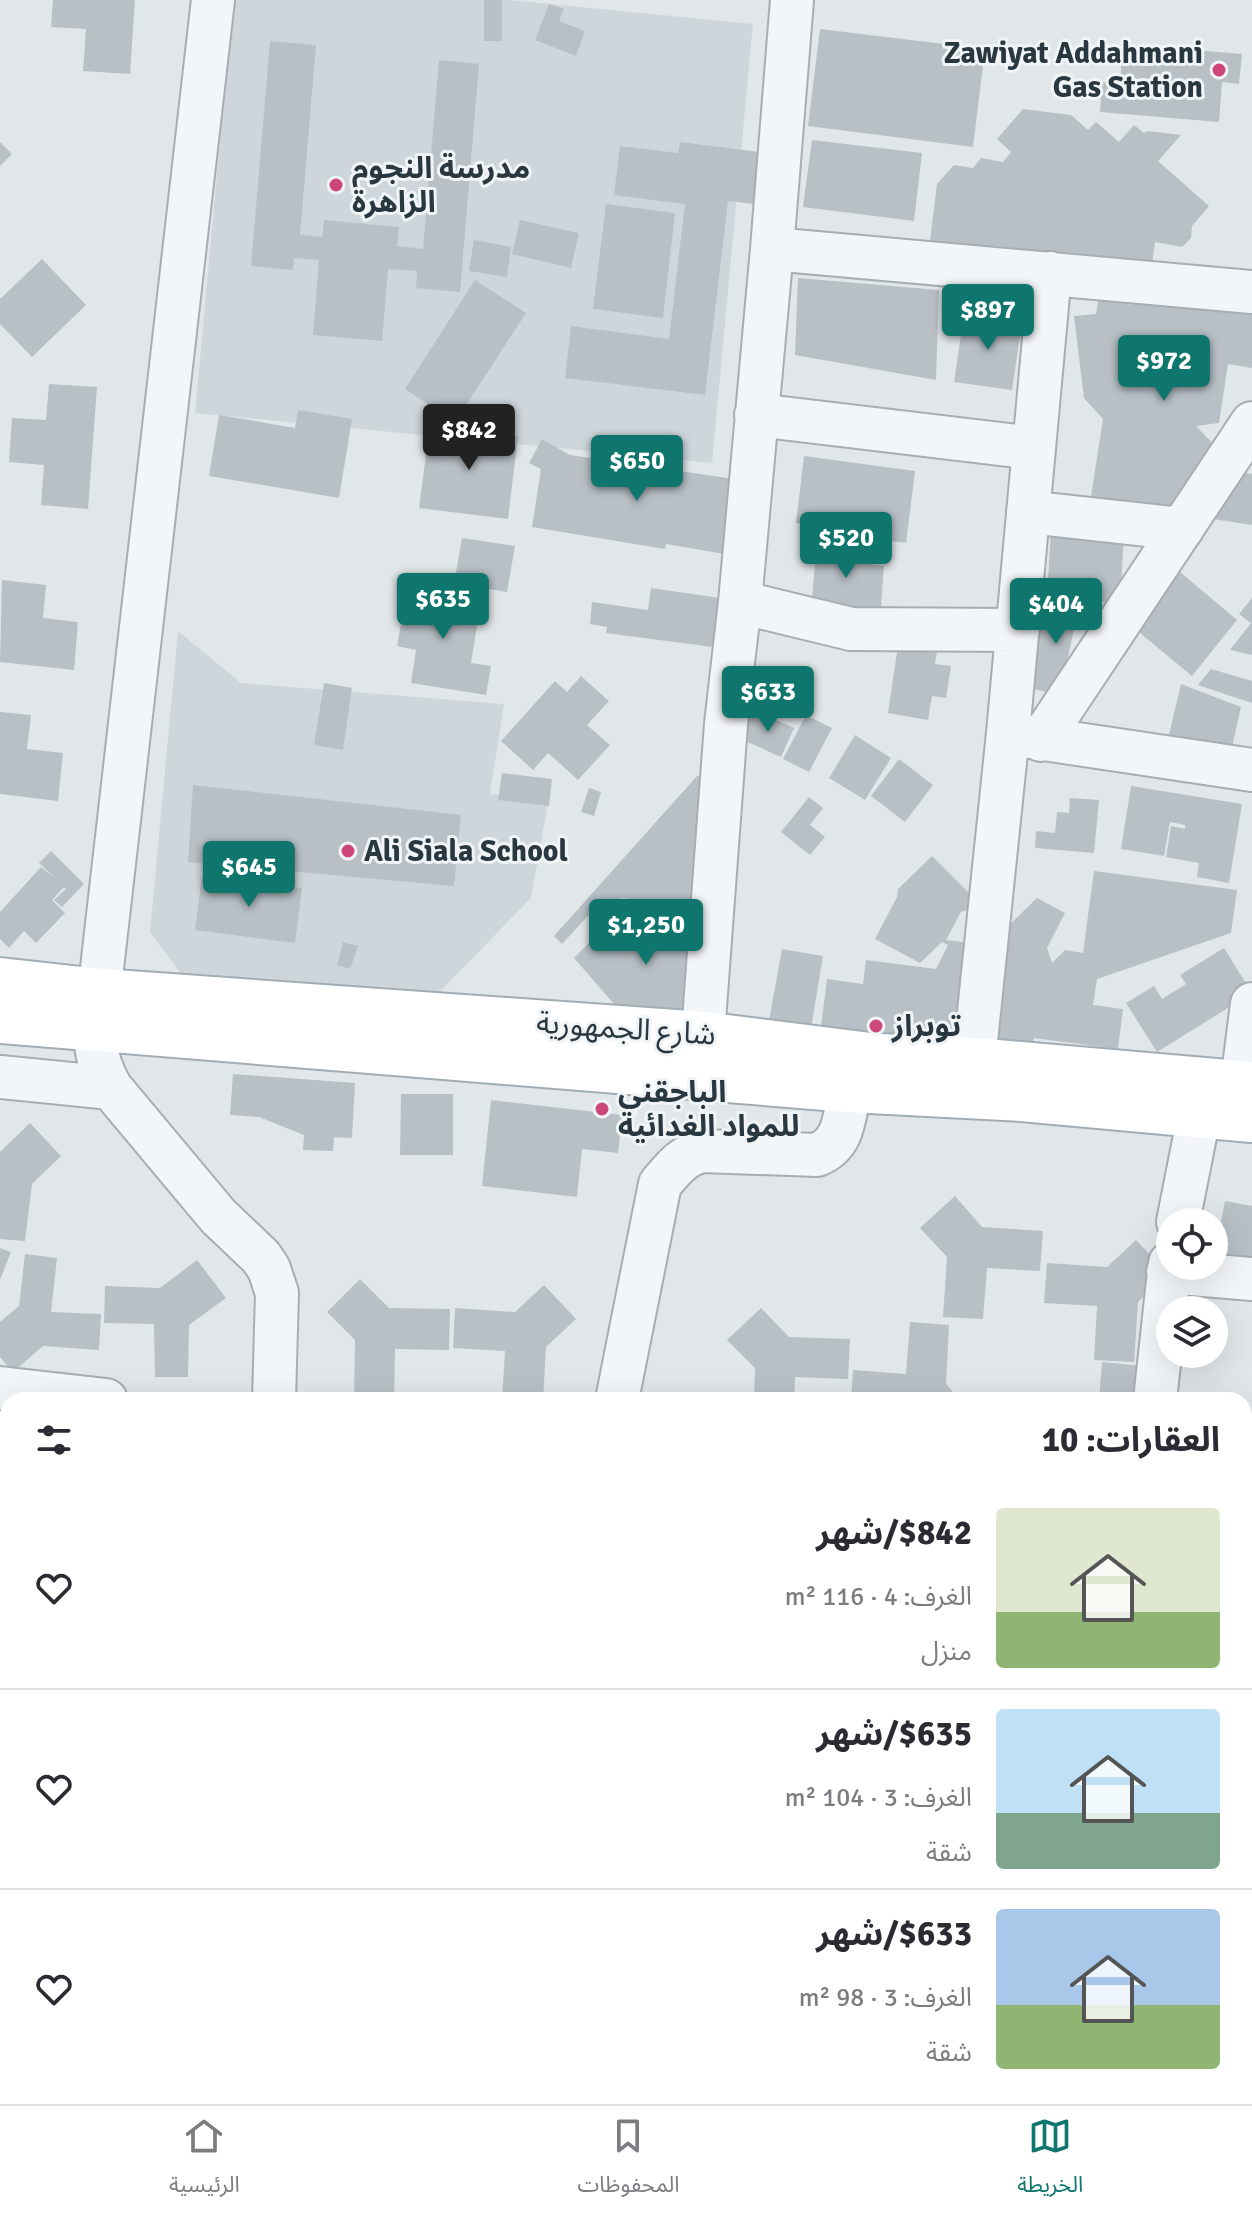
<!DOCTYPE html>
<html lang="ar">
<meta charset="utf-8">
<style>
:root{--surface:#fff;--page:#f2f2f3;--text:#2b2b33;--muted:#7c7c81;--line:#e1e1e2;--accent:#0f766e}
body{margin:0;font-family:Signika,"Noto Sans Arabic",sans-serif;background:var(--page);color:var(--text);direction:rtl;height:100vh;display:flex;flex-direction:column;font-size:30px;white-space:nowrap}
*{box-sizing:border-box;margin:0}
p{font-size:26px;color:var(--muted)}
.icon{flex:none;width:44px;height:44px;fill:none;stroke:currentColor;stroke-width:2;stroke-linecap:round;stroke-linejoin:round}
.map{position:relative;flex:1;overflow:hidden;direction:ltr}
.side{position:absolute;left:0px;top:1392px;width:1252px;height:712px;display:flex;flex-direction:column;background:var(--surface);border-radius:24px 24px 0 0;box-shadow:0 8px 32px #0002;direction:rtl}
.side>*{flex:none}
.fabs{position:absolute;left:1156px;top:1208px;display:grid;gap:16px}
.fabs a{display:grid;place-items:center;width:72px;height:72px;border-radius:50%;background:var(--surface);box-shadow:0 8px 32px #0002;font-size:40px}
.price{position:absolute;translate:-50% -68px;padding:0 18px;border-radius:8px;background:var(--accent);color:#fff;font-size:26px;line-height:52px;filter:drop-shadow(0 2px 4px #0008)}
.price::after{content:'';position:absolute;left:50%;top:48px;width:24px;height:18px;margin-left:-12px;background:inherit;clip-path:polygon(0 0,100% 0,50% 100%)}
.price.active{background:#222;color:#fff}
ul{padding:0;list-style:none}
li{display:flex;align-items:center;gap:24px;height:200px;padding:0 32px}
li+li{border-top:2px solid var(--line)}
li span{display:grid;place-items:center;flex:none;width:224px;height:160px;border-radius:8px;color:#555}
li>.icon{margin-inline-start:auto}
span .icon{width:96px;height:96px;fill:#fffc;stroke-width:1}
li b{font-size:34px}
h2{display:flex;justify-content:space-between;align-items:center;height:96px;padding:0 32px;font-size:34px}
.tabs{display:flex;justify-content:space-around;align-items:center;height:112px;border-top:2px solid var(--line);background:var(--surface);font-size:22px;color:var(--muted)}
.tabs a{display:grid;justify-items:center;gap:4px}
.tabs .active{color:var(--accent)}
.map>svg:first-child{display:block}
.built{fill:#cfd6db}
.building{fill:#b8c0c6}
.lines{fill:none;stroke-linecap:round;stroke-linejoin:round}
.minor-casing{stroke:#a6aeb3;stroke-width:46}
.major-casing{stroke:#a0adb5;stroke-width:48}
.minor{stroke:#f3f6f8;stroke-width:42}
.major{stroke:#fff;stroke-width:44}
.poi-dot{fill:#cd4779;stroke:#f0f4f7;stroke-width:3}
.labels{text-anchor:middle;dominant-baseline:central;stroke-width:6;stroke-linejoin:round;paint-order:stroke}
.poi-label{font-size:30px;font-weight:bold;fill:#293741;stroke:#f0f4f7;text-anchor:start}
.street-label{font-size:30px;fill:#293741;stroke:#f0f4f7}
</style>
<div class="map">
<svg width="1252" height="2104" viewBox="0 0 1252 2104">
<rect width="100%" height="100%" fill="#e1e6e9"/>
<!-- built -->
<path class="built" d="M233,0H509L753,24L712,463L195,413Z
M178,631L241,683L504,704L490,794L548,803L531,898L430,1002L188,983L150,932Z"/>
<!-- building -->
<path class="building" d="M53,0H135L130,74L83,71L86,29L51,27Z
M484,0H502V41H484Z
M549,4L564,9L559,21L585,31L576,56L535,40Z
M820,29L985,49L973,147L808,126Z
M270,41L316,45L300,235L322,237L324,220L399,227L397,246L423,249L439,60L479,64L460,292L416,288L417,271L388,269L382,341L313,335L319,260L294,258L293,270L251,266Z
M1123,44L1242,54L1239,84L1222,82L1219,122L1100,112L1102,82L1120,83Z
M1023,109L1071,115L1088,130L1096,122L1119,142L1134,125L1144,133L1147,131L1181,135L1158,161L1209,206L1192,226L1191,238L1182,247L1155,242L1151,272L930,241L937,184L954,165L973,168L981,158L1003,162L1011,152L997,139Z
M812,140L922,153L914,221L803,207Z
M0,142L12,154L0,166Z
M680,142L760,152L754,204L728,201L705,395L565,378L571,326L669,339L685,204L614,195L620,146L678,153Z
M606,204L675,213L663,318L593,309Z
M520,220L579,233L571,268L512,254Z
M474,240L511,247L507,277L469,271Z
M42,259L86,305L32,357L0,324V299Z
M798,278L939,290L936,380L795,355Z
M475,280L526,313L455,422L405,389Z
M1100,289L1118,292L1130,305L1144,292L1252,309V368L1228,364L1219,423L1196,426L1240,472L1252,474V525L1168,512L1089,509L1103,419L1084,398L1074,316L1096,314Z
M964,314L1022,323L1012,390L954,382Z
M49,384L97,387L88,509L41,505L44,465L9,462L12,418L46,420Z
M298,410L352,419L339,498L209,476L219,415L295,428Z
M430,424L518,436L508,519L419,508Z
M542,439L570,455L748,481L736,556L666,544L665,549L532,527L541,469L529,463Z
M804,456L915,471L906,543L858,537L859,531L796,523Z
M1051,531L1124,535L1120,603L1047,598Z
M462,538L515,546L507,592L454,583Z
M817,539L870,543L868,564L884,566L880,618L811,612Z
M1180,572L1237,620L1192,676L1134,628Z
M2,580L46,585L43,618L78,622L74,670L0,662Z
M651,588L720,598L713,647L606,633L607,627L590,624L592,602L648,610Z
M407,589L481,601L471,663L491,666L486,695L411,683L416,650L397,646Z
M1252,598V655L1230,650L1251,623L1239,614Z
M1047,601L1095,611L1092,622L1076,619L1060,695L1029,688Z
M899,639L938,645L935,664L951,666L946,698L932,696L928,720L888,713Z
M1211,669L1252,681V703L1198,685Z
M581,676L609,701L587,725L610,745L578,780L548,753L533,770L501,741L555,681L567,692Z
M324,683L352,688L343,750L314,745Z
M1181,684L1241,707L1230,756L1168,739Z
M754,710L794,728L781,757L741,739Z
M0,712L31,715L27,749L63,753L58,801L0,794Z
M806,715L832,728L809,772L783,759Z
M855,735L891,758L865,800L829,778Z
M899,759L933,785L905,822L871,796Z
M502,773L552,779L549,806L498,800Z
M697,776L712,778L695,916L671,913L660,903L621,898L610,910L595,908L562,944L554,936Z
M193,785L461,815L454,886L188,862Z
M1131,786L1242,804L1229,883L1197,877L1199,863L1166,857L1171,826L1185,829V825L1170,822L1164,856L1121,849Z
M589,788L601,792L594,816L581,812Z
M809,797L823,808L810,825L825,837L810,855L781,832Z
M1070,798L1099,800L1094,853L1035,848L1036,831L1055,833L1057,812L1069,813Z
M51,851L84,884L62,907L54,900L66,889L64,887L52,900L65,913L36,943L24,931L9,948L0,939V912L41,867L56,879L39,863Z
M932,856L981,905L961,912L946,940L989,945L1037,898L1065,913L1047,948L1052,963L1065,950L1083,953L1094,871L1237,890L1231,933L1097,979L1093,1005L1123,1009L1118,1049L1034,1038L1031,1055L821,1027L827,979L863,984L866,960L936,969L948,945L942,942L920,963L875,939L897,897L898,889Z
M202,876L302,888L295,943L195,930Z
M621,910L700,936L701,1021L621,1012L574,958Z
M343,942L358,946L350,969L337,965Z
M1224,948L1252,993L1157,1052L1126,1003L1154,986L1162,999L1186,984L1180,975Z
M782,949L823,956L811,1028L769,1021Z
M233,1074L355,1083L352,1138L334,1137L333,1151L303,1150L304,1135L259,1117L230,1115Z
M401,1094H453V1155H400Z
M491,1100L622,1115L618,1153L582,1149L577,1197L482,1186Z
M30,1123L61,1156L32,1184L25,1241L0,1239V1152Z
M955,1196L982,1227L1043,1231L1040,1271L987,1268L983,1319L943,1317L947,1257L920,1228Z
M1225,1201L1252,1206V1258L1236,1255L1233,1269L1214,1265V1230L1219,1231Z
M1136,1240L1168,1274L1138,1302L1134,1362L1094,1360L1097,1306L1044,1303L1047,1263L1107,1267Z
M0,1248L11,1252L0,1280Z
M25,1254L57,1258L51,1312L101,1314L99,1350L43,1346L13,1372L0,1357V1322L19,1306Z
M197,1260L226,1298L189,1325L188,1377H155L154,1324L104,1323L105,1286L160,1288Z
M360,1279L389,1308L450,1309L449,1350L395,1349L394,1400H354L355,1340L327,1312Z
M544,1285L576,1319L546,1347L543,1400H502L505,1351L453,1348L455,1308L515,1312Z
M761,1308L789,1337L850,1339L848,1379L795,1377L794,1400H754L755,1368L727,1340Z
M910,1322L949,1325L946,1384L960,1400H851L853,1370L906,1374Z
M1102,1362L1141,1366L1138,1400H1099Z
M0,1422L8,1423V1476L0,1472Z
M1244,1437H1252V1542L1244,1541Z
M1244,1652H1252V1691L1244,1690Z
M5,1666L8,1669V1681L0,1688V1670Z
M8,1683V1739L0,1747V1690Z
M1249,1792L1252,1793V1845H1244V1799Z
M0,1863L8,1871V1968L0,1960Z
M1252,1929V2038L1244,2045V1938Z
M115,2096H121L125,2104H98Z
M142,2096H205L191,2104H147Z
M239,2096H254L260,2104H227Z
M304,2096H341L328,2104H308Z
M521,2096H551L543,2104H529Z
M587,2096H616L624,2104H579Z
M650,2096H672L682,2104H644Z"/>
<g class="lines">
<defs>
<path id="minor" d="M213,0L95,1029C95,1052 100,1068 111,1088L218,1216L261,1257L269,1269L277,1293L274,1400
M772,249L1252,292
M756,415L1034,448
M1028,512L1182,529
M740,602L851,629L1018,630
M1017,735L1252,770
M1041,740L1252,423
M703,1034L726,724L740,602L772,249L792,0
M974,1060L1008,733L1050,273
M0,1077L111,1088
M1178,1222L1199,1116L1242,1083L1252,1004
M1168,1272L1252,1279
M0,1388L106,1400
M617,1400L660,1184C673,1169 683,1155 703,1151L817,1155C845,1144 844,1116 850,1090
M1155,1400L1170,1263
M0,1486L8,1490
M1244,1548L1252,1549
M0,1621L8,1624
M1244,1714L1252,1721
M0,1754L8,1748
M0,2009L8,2006
M276,2096L281,2104
M482,2096L489,2104
M1222,2096L1233,2104
M342,2104L354,2096
M742,2104L750,2096"/>
<path id="major" d="M0,980L100,991L703,1034L878,1056L974,1060L1252,1084
M0,1021L850,1090L1022,1099L1252,1120"/>
</defs>
<!-- minor casing -->
<use href="#minor" class="minor-casing"/>
<!-- major casing -->
<use href="#major" class="major-casing"/>
<!-- minor -->
<use href="#minor" class="minor"/>
<!-- major -->
<use href="#major" class="major"/>
</g>
<!-- markers -->
<g class="poi-dot">
<circle cx="1219" cy="70" r="8"/>
<circle cx="336" cy="185" r="8"/>
<circle cx="348" cy="851" r="8"/>
<circle cx="876" cy="1026" r="8"/>
<circle cx="602" cy="1109" r="8"/>
</g>
<g class="labels">
<!-- poi labels -->
<g class="poi-label">
<text x="1203" y="53" text-anchor="end">Zawiyat Addahmani<tspan x="1203" dy="34">Gas Station</tspan></text>
<text x="352" y="168">مدرسة النجوم<tspan x="352" dy="34">الزاهرة</tspan></text>
<text x="364" y="851">Ali Siala School</text>
<text x="892" y="1026">توبراز</text>
<text x="618" y="1092">الباجقني<tspan x="618" dy="34">للمواد الغدائية</tspan></text>
</g>
<!-- street labels -->
<g class="street-label">
<text transform="translate(626 1029) rotate(4)">شارع الجمهورية</text>
</g>
</g>
</svg>
<div class="fabs">
<a><svg class="icon" aria-label="locate" viewBox="0 0 24 24"><circle cx="12" cy="12" r="6"/><path d="M12 2v4M12 18v4M2 12h4M18 12h4"/></svg></a>
<a><svg class="icon" aria-label="layers" viewBox="0 0 24 24"><path d="M12 4l9 5-9 5-9-5zM3 14l9 5 9-5"/></svg></a>
</div>
<b class="price" style="left:988px;top:352px">$897</b>
<b class="price" style="left:1164px;top:403px">$972</b>
<b class="price active" style="left:469px;top:472px">$842</b>
<b class="price" style="left:637px;top:503px">$650</b>
<b class="price" style="left:846px;top:580px">$520</b>
<b class="price" style="left:443px;top:641px">$635</b>
<b class="price" style="left:1056px;top:646px">$404</b>
<b class="price" style="left:768px;top:734px">$633</b>
<b class="price" style="left:249px;top:909px">$645</b>
<b class="price" style="left:646px;top:967px">$1,250</b>
<section class="side">
<h2>العقارات: 10<svg class="icon" aria-label="filters" viewBox="0 0 24 24"><path d="M4 7h16M4 17h16"/><circle cx="9" cy="7" r="2"/><circle cx="15" cy="17" r="2"/></svg></h2>
<ul>
<li><span style="background:linear-gradient(#dfe7d0 65%,#8fb573 0)"><svg class="icon" aria-label="home" viewBox="0 0 24 24"><path d="M3 11l9-7 9 7M6 9v11h12V9"/></svg></span><div><b>$842/شهر</b><p>الغرف: 4 · 116 m²</p><p>منزل</p></div><svg class="icon" aria-label="heart" viewBox="0 0 24 24"><path d="M12 20l-8-8c-3-5 5-10 8-4 3-6 11-1 8 4z"/></svg></li>
<li><span style="background:linear-gradient(#bfe0f5 65%,#7fa58c 0)"><svg class="icon" aria-label="home" viewBox="0 0 24 24"><path d="M3 11l9-7 9 7M6 9v11h12V9"/></svg></span><div><b>$635/شهر</b><p>الغرف: 3 · 104 m²</p><p>شقة</p></div><svg class="icon" aria-label="heart" viewBox="0 0 24 24"><path d="M12 20l-8-8c-3-5 5-10 8-4 3-6 11-1 8 4z"/></svg></li>
<li><span style="background:linear-gradient(#a9c7e8 60%,#8fb573 0)"><svg class="icon" aria-label="home" viewBox="0 0 24 24"><path d="M3 11l9-7 9 7M6 9v11h12V9"/></svg></span><div><b>$633/شهر</b><p>الغرف: 3 · 98 m²</p><p>شقة</p></div><svg class="icon" aria-label="heart" viewBox="0 0 24 24"><path d="M12 20l-8-8c-3-5 5-10 8-4 3-6 11-1 8 4z"/></svg></li>
</ul>
</section>
</div>
<nav class="tabs">
<a class="active"><svg class="icon" aria-label="map" viewBox="0 0 24 24"><path d="M3 6l6-2 6 2 6-2v14l-6 2-6-2-6 2zM9 4v14M15 6v14"/></svg>الخريطة</a>
<a><svg class="icon" aria-label="saved" viewBox="0 0 24 24"><path d="M7 4h10v16l-5-4-5 4z"/></svg>المحفوظات</a>
<a><svg class="icon" aria-label="home" viewBox="0 0 24 24"><path d="M3 11l9-7 9 7M6 9v11h12V9"/></svg>الرئيسية</a>
</nav>
